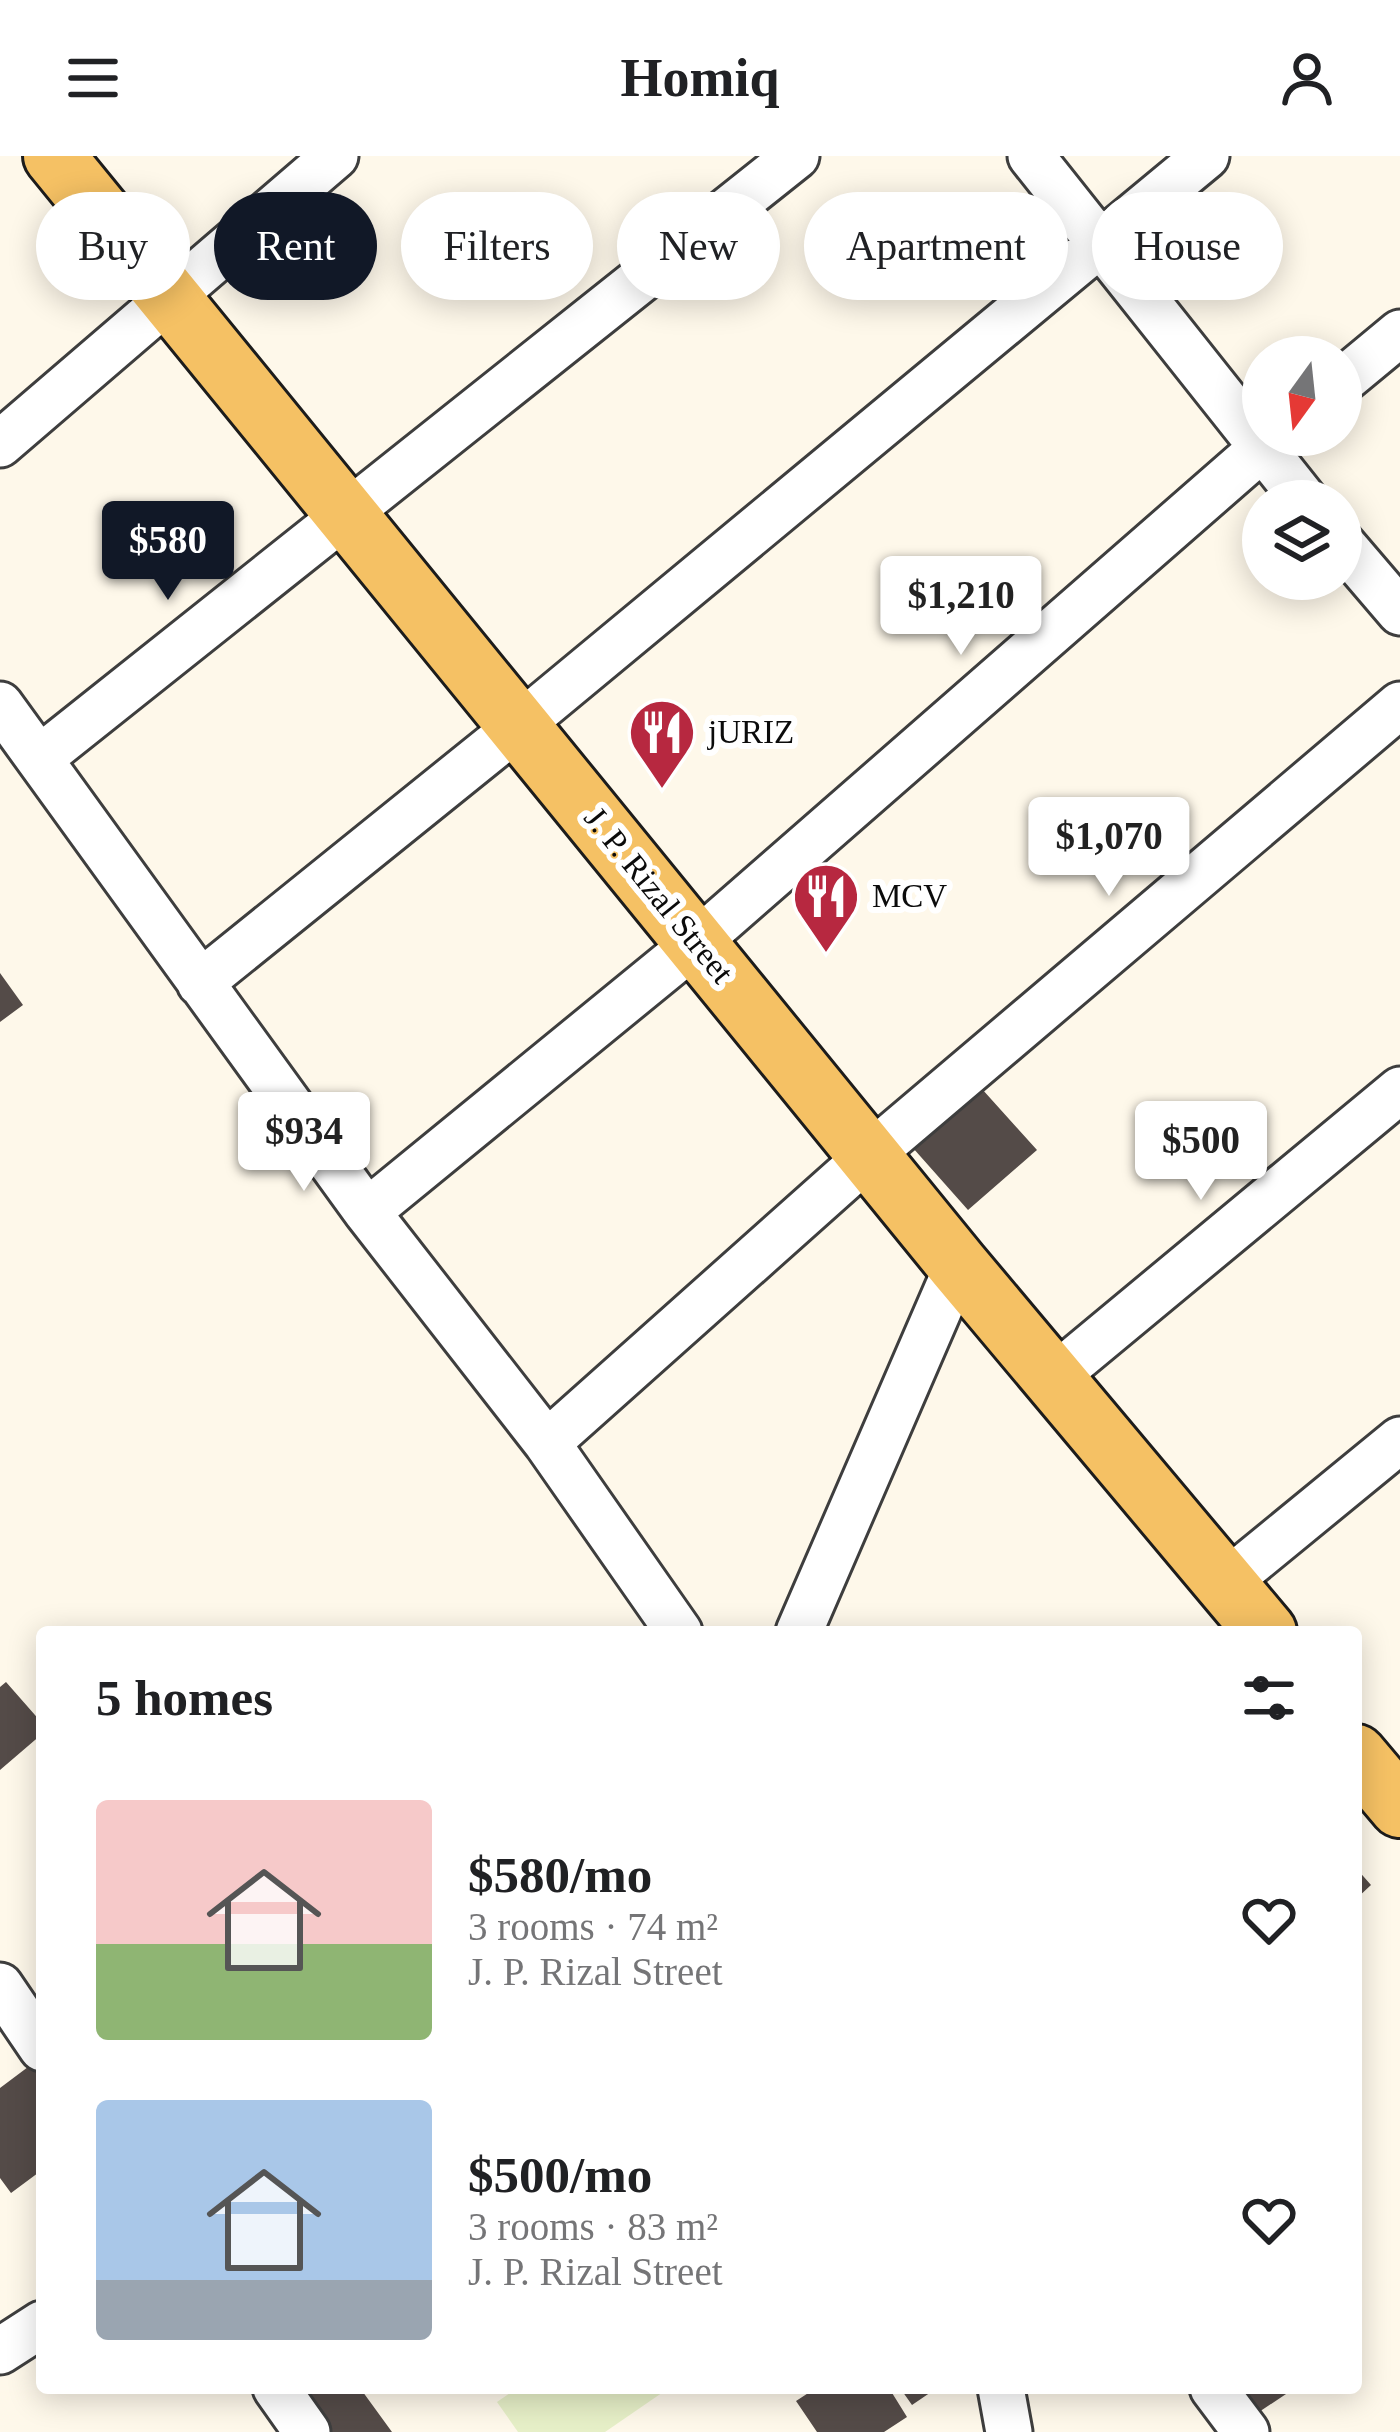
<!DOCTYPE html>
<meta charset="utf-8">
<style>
:root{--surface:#fff;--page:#f6f6f6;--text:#202124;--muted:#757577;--accent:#111827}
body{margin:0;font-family:"Times New Roman",serif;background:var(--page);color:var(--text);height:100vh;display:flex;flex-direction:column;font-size:45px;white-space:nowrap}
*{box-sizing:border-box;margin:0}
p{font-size:39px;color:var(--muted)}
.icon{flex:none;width:66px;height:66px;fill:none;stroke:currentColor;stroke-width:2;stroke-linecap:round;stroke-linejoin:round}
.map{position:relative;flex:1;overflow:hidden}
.side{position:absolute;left:36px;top:1470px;width:1326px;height:768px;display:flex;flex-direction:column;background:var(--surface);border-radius:12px;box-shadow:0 6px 30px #0003}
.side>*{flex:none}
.hud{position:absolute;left:36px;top:36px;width:1329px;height:108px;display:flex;gap:24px}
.needle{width:78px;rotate:195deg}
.tools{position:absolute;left:1242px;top:180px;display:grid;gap:24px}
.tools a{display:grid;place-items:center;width:120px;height:120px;border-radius:50%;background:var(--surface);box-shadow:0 6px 30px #0003;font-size:60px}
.price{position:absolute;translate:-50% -102px;padding:0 27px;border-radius:12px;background:#fff;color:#222;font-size:39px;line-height:78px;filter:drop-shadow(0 3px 6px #0008)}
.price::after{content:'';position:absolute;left:50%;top:72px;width:36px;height:27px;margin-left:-18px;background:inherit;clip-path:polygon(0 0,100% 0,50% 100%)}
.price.active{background:var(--accent);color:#fff}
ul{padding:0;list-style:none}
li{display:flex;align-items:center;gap:36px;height:300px;padding:0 60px}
li span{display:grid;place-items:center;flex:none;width:336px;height:240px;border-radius:12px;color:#555}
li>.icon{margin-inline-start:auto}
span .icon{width:144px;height:144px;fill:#fffc;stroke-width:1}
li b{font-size:51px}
h2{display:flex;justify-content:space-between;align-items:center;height:144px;padding:0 60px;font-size:51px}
.pill{padding:0 42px;border-radius:54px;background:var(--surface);box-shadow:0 6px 30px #0003;font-size:42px;line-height:108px}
.pill.active{background:var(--accent);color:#fff}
header{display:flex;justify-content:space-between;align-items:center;height:156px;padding:0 60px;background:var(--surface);font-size:54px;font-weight:800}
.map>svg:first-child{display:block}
.pitch{fill:#e6efc7}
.building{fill:#544b48}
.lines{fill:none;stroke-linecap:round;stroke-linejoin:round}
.minor-casing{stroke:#3e3e3e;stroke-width:51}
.major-casing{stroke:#1c1c1c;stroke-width:66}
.minor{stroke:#fff;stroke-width:45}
.major{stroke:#f5c164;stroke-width:60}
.labels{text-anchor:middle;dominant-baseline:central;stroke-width:12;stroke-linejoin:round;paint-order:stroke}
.poi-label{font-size:33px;fill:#0b0b0b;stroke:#fff;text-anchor:start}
.street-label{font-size:33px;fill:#0b0b0b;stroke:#fff}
</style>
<header><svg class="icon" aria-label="menu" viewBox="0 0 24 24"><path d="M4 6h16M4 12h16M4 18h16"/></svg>Homiq<svg class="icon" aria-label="person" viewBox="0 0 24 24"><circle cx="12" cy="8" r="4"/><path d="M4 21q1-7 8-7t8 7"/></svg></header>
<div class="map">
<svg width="1400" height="2276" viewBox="0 0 1400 2276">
<rect width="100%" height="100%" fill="#fef8ea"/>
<!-- pitch -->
<path class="pitch" d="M517,2232H669L605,2276H518L497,2246Z"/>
<!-- building -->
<path class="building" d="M0,817L23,849L0,866Z
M973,923L1037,994L968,1054L905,983Z
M6,1526L42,1567V1578L0,1614V1531Z
M1356,1712L1371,1729L1356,1743Z
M36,1905L42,1912V2014L11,2037L0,2022V1932Z
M292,2232H360L392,2276H323Z
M816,2232H889L907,2261L884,2276H817L796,2245Z
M900,2232H937L912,2249Z
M1226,2232H1295L1247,2264Z"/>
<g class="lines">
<defs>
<path id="minor" d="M1031,0L1305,345
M1341,226L1400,177
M0,288L335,0
M1341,387L1400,456
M0,549L367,1056L547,1287L679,1476
M40,602L796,0
M200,827L521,568L1206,0
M367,1056L697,786L1277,279
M1053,1222L1400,934
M547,1287L871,998L1400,549
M1228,1425L1400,1284
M799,1476L958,1109
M0,1830L42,1892
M0,2195L42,2168
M276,2232L307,2276
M1001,2232L1009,2276
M1213,2232L1246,2276"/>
<path id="major" d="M54,0L958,1109L1266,1476
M1356,1599L1400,1651"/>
</defs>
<!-- minor casing -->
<use href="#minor" class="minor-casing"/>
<!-- major casing -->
<use href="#major" class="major-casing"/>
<!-- minor -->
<use href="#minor" class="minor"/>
<!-- major -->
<use href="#major" class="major"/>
</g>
<!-- icons -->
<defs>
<symbol id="restaurant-pin" viewBox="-11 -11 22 30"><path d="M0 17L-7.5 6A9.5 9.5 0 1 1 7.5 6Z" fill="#b72840" stroke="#fff"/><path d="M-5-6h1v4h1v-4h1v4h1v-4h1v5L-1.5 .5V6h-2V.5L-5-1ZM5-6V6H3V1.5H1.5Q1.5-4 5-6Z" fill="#fff"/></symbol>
</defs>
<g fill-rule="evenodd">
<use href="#restaurant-pin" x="624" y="538" width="76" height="104"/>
<use href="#restaurant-pin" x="788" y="702" width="76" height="104"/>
</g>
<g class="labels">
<!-- poi labels -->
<g class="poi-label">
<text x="708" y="576">jURIZ</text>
<text x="872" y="740">MCV</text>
</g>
<!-- street labels -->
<g class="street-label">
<text transform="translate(659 739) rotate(51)">J. P. Rizal Street</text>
</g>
</g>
</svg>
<div class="tools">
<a><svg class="needle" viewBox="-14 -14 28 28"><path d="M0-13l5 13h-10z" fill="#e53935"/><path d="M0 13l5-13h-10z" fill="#757577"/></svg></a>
<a><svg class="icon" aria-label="layers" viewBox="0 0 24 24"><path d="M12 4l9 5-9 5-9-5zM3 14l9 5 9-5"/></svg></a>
</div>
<b class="price active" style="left:168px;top:447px">$580</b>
<b class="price" style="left:961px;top:502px">$1,210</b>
<b class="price" style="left:1109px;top:743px">$1,070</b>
<b class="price" style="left:304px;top:1038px">$934</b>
<b class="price" style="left:1201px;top:1047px">$500</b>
<div class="hud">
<a class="pill">Buy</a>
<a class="pill active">Rent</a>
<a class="pill">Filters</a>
<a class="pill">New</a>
<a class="pill">Apartment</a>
<a class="pill">House</a>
</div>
<section class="side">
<h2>5 homes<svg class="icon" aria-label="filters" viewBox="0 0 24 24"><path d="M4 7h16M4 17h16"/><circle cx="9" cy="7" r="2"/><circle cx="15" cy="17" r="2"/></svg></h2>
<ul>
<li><span style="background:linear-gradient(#f6c9c9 60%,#8fb573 0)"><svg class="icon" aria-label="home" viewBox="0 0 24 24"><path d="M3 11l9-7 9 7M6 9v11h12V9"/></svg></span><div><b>$580/mo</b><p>3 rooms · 74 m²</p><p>J. P. Rizal Street</p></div><svg class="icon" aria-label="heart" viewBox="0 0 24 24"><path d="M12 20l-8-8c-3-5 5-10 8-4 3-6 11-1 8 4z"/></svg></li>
<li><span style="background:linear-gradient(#a9c7e8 75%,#9aa5b1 0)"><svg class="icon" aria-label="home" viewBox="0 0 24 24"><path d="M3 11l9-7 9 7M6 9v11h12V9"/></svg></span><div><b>$500/mo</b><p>3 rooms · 83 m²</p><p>J. P. Rizal Street</p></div><svg class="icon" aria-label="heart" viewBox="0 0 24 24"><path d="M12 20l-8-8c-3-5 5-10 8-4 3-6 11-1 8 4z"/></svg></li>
</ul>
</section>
</div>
